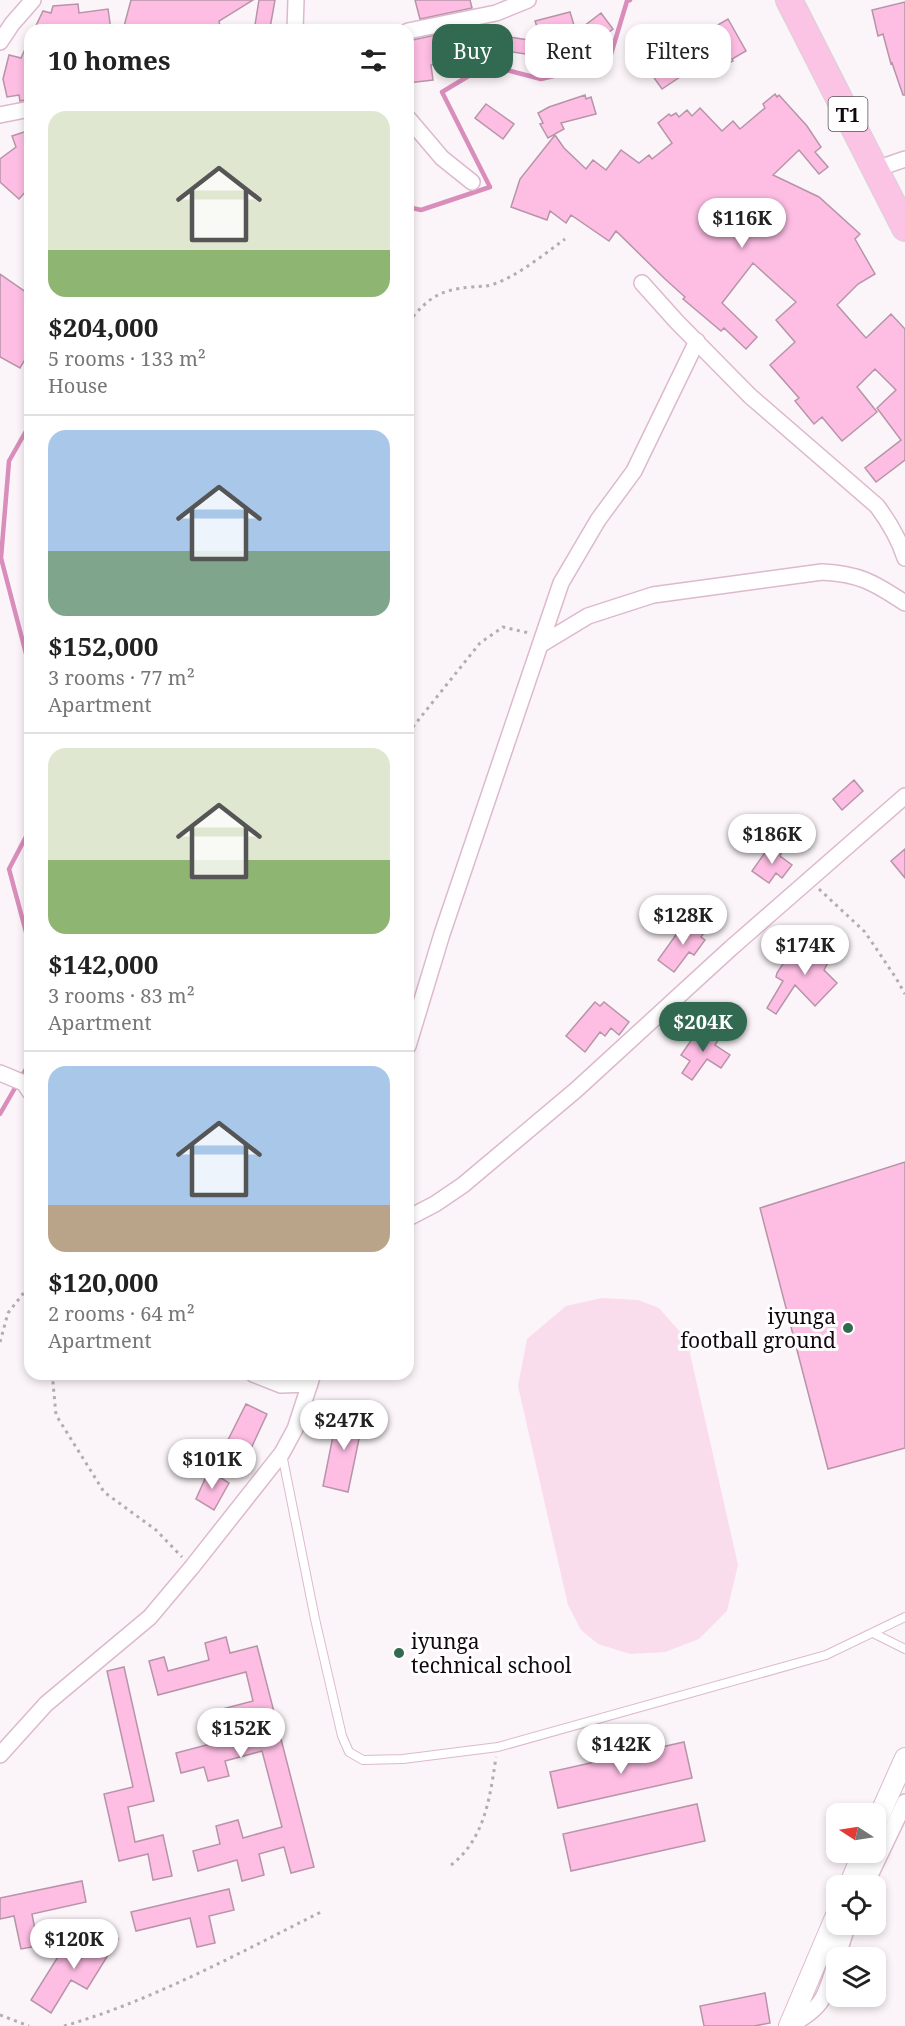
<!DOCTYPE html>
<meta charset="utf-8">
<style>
:root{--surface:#fff;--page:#f2f2f2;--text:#222;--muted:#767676;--line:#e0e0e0;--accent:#326951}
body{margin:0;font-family:"Noto Serif",serif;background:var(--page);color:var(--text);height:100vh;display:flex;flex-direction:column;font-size:22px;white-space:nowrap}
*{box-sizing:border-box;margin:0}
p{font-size:20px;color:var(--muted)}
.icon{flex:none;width:33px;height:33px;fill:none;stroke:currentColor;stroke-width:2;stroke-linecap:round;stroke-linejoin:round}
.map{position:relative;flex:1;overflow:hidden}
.side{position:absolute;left:24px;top:24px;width:390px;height:1356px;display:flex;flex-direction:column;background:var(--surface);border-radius:18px;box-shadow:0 3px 9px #0003}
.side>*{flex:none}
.top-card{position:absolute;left:432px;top:24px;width:382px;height:54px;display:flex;gap:12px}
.needle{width:39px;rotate:282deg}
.fabs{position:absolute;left:826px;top:1803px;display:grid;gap:12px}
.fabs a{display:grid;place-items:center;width:60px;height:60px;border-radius:12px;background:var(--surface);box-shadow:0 3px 9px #0003;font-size:30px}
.price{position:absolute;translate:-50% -51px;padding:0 14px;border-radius:21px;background:#fff;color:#222;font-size:20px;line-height:39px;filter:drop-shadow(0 2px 3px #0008)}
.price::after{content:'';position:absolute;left:50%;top:36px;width:18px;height:14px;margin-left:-9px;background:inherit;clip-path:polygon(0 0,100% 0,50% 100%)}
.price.current{background:var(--accent);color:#fff}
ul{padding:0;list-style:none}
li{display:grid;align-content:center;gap:12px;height:318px;padding:0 24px}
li+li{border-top:2px solid var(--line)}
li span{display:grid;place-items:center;height:186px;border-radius:18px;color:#555}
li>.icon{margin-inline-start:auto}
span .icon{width:108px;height:108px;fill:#fffc;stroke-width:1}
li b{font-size:26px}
h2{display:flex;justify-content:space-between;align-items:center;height:72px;padding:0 24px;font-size:26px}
.tag{padding:0 21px;border-radius:18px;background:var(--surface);box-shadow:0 3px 9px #0003;font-size:21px;line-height:54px}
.tag.current{background:var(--accent);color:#fff}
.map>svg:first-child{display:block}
.green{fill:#fadded}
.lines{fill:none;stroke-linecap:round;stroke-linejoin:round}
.stream{stroke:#d98dbb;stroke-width:4.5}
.building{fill:#febee4;stroke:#b794a8;stroke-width:1.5}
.service-casing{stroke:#ddb9ce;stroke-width:10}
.minor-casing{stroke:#ddb9ce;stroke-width:18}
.tertiary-casing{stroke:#ddb9ce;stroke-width:22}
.trunk-casing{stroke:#d5d3d4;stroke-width:28}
.path{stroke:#b4acb0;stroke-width:3;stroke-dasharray:3 4.5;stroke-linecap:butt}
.service{stroke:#fff;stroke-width:8}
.minor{stroke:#fff;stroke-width:15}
.tertiary{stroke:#fff;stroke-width:20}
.trunk{stroke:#fbc3e4;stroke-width:26}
.poi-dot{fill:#326951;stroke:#fff;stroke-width:2}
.labels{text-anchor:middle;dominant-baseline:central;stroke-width:6;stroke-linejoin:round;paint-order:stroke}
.shield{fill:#fff;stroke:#5a5257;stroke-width:1.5}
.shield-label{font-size:20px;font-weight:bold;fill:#14080f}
.poi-label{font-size:21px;fill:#14080f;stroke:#fff;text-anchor:end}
</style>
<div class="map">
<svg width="905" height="2026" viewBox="0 0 905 2026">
<rect width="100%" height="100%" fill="#fbf4f8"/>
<!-- green -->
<path class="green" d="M602,1298L638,1300L659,1308L687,1340L738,1565L727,1611L699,1639L665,1652L630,1654L598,1644L581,1630L568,1605L518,1386L527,1339L566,1306Z"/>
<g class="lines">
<!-- stream -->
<path class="stream" d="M408,207L421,210L490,187L442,92L487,65L541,79L591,67L611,54L627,1L630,0
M30,424L9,461L1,558L30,669
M30,829L9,869L30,947
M0,1114L30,1062"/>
</g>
<!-- building -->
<path class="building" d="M131,0H253L219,21L220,26L199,30H123Z
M259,0H275L270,28L255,25Z
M415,0H470L472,8L420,19Z
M905,2V95H903L892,63L891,64L883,34L878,36L872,10Z
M78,4L79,13L108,9L111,30H34L43,11L51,13L53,6Z
M570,12L577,35L546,45L544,57L501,50L503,36L542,42L535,21Z
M601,13L613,29L591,46L579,30Z
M728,19L746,51L732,59L733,61L713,71L707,59L662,89L645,65L659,53L660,55L671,48L673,51Z
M445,33V47H442L443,64L431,65L433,80L408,83V41Z
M30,38V99L20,101L19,95L7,97L3,79L9,55L21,58Z
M775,94L777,97L779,95L807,126L821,147L815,152L828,167L819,174L799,150L773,175L819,197L860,234L855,239L875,274L858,284L837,305L866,338L891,314L905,329V460L876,482L865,468L901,440L877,408L896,390L875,369L857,387L877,412L842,441L822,417L814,424L795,401L799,398L770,365L795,342L776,320L796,302L753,263L722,303L757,337L746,349L724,328L721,331L683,299L685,297L665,279L616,231L609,241L571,215L566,223L550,211L547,220L511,207L520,179L555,135L564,148L586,169L593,160L606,170L621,150L639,163L649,155L652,159L672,143L658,123L669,114L671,116L676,113L679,117L687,110L692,116L700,108L722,131L733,121L740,129L765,108L763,104Z
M585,95L586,99L591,97L596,114L561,123L564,129L548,138L540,124L543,123L538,113L549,107Z
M486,104L514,124L503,139L475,118Z
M30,130V187L19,199L0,182V159L16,147L12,136Z
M0,274L30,295V351L20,368L0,357Z
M854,780L863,791L842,810L833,799Z
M771,844L782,852L780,856L792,865L782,878L776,873L769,883L752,871Z
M905,849V878L891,861Z
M694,921L706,930L701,937L705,940L694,955L689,952L674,972L658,960L683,925L689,929Z
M830,944L838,953L830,959L824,970L837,983L815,1006L795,985L776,1014L767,1008L783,981L776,977L777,973L795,945L805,951L809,945L820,952Z
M595,1002L600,1006L604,1002L629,1022L619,1035L611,1028L605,1036L600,1032L585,1052L566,1036Z
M701,1026L719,1039L715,1045L730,1055L721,1068L707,1059L692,1080L682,1073L690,1061L681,1055Z
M905,1162V1448L828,1469L760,1208Z
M246,1404L267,1414L248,1455L227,1442Z
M365,1410L348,1492L323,1486L335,1426L345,1411Z
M209,1470L229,1483L214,1510L196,1499Z
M226,1637L230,1653L257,1646L314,1867L291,1873L284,1847L259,1854L264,1875L242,1881L237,1860L198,1871L193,1851L220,1844L216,1826L238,1820L243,1838L282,1827L262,1751L225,1761L229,1776L208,1781L204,1767L181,1773L176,1753L218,1742L211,1712L253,1701L246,1672L158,1695L149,1661L164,1657L168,1671L209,1660L205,1643Z
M124,1667L154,1801L128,1807L135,1842L163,1835L172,1876L153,1880L148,1854L119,1861L104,1794L133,1787L107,1671Z
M684,1742L692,1778L558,1808L550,1772Z
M697,1804L705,1841L571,1871L563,1834Z
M82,1881L86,1902L32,1914L38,1946L21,1949L14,1916L0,1919V1898Z
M229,1889L234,1910L209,1916L215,1943L197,1947L190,1918L136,1931L131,1912Z
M100,1927L118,1939L87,1989L71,1980L51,2013L31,2000L64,1947L81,1958Z
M765,1993L770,2023L754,2026H704L700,2006Z"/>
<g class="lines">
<defs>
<path id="service" d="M282,1454L315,1619L342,1736L349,1752L363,1760L403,1759L498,1747L826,1655L905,1617
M873,1633L905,1649"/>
<path id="minor" d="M295,30L296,0
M408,31L496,13L528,0
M0,42L12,24L33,0
M0,115L30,109
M408,118L442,158L472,182
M876,169L905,159
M642,283L677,322L750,396L877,506C889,522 899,539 905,558
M540,645L588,616L653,595L822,572C860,574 873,582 905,603
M408,1046L442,934L561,583L598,520L634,471L697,341
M0,1073L24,1083L30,1092
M408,1218L435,1204L463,1185L576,1090L731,948L905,796
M253,1374L281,1385L310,1384
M0,1755L46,1704L150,1617L192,1567L282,1453L295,1429L313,1374
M865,1886L905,1802
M837,1958L848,1924
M789,2026C826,2006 825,1996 837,1958"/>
<path id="tertiary" d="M876,1823L905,1758
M849,1886L863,1852
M789,2026L837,1913"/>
<path id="trunk" d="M789,0L905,228"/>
</defs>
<!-- service casing -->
<use href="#service" class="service-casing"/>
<!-- minor casing -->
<use href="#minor" class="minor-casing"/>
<!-- tertiary casing -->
<use href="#tertiary" class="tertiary-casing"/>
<!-- trunk casing -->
<use href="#trunk" class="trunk-casing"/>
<!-- path -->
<path class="path" d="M408,322C429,298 438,290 471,287C479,286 486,287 494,284C519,275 543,255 565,239
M408,733L480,643L503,627L529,633
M819,889L865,932L896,978L905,994
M0,1342L8,1313L26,1290L30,1281
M55,1374L53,1383L56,1415L104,1492L156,1530L182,1557
M451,1865C485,1839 490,1797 496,1757
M0,2015L29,2026
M64,2026C154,2000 237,1954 321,1912"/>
<!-- service -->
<use href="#service" class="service"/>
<!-- minor -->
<use href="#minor" class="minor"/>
<!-- tertiary -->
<use href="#tertiary" class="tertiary"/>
<!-- trunk -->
<use href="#trunk" class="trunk"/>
</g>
<!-- markers -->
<g class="poi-dot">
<circle cx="848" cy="1328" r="6"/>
<circle cx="399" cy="1653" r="6"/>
</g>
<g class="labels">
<!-- shield labels -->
<rect class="shield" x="828.5" y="97" width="39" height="34" rx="4.5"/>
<g class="shield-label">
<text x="848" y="114">T1</text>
</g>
<!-- poi labels -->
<g class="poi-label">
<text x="836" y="1316">iyunga<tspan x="836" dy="24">football ground</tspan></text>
<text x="411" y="1641" text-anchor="start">iyunga<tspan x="411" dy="24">technical school</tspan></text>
</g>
</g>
</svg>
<div class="fabs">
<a><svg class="needle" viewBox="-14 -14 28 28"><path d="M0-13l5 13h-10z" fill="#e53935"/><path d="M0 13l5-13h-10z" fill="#767676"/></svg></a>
<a><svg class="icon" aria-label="locate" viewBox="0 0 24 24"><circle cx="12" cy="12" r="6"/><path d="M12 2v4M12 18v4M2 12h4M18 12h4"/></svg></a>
<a><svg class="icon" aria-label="layers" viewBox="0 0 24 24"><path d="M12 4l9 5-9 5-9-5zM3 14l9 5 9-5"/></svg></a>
</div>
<b class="price" style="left:742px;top:249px">$116K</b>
<b class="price" style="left:772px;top:865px">$186K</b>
<b class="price" style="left:683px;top:946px">$128K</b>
<b class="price" style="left:805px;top:976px">$174K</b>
<b class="price current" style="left:703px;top:1053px">$204K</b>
<b class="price" style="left:344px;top:1451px">$247K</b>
<b class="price" style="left:212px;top:1490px">$101K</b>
<b class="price" style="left:241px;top:1759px">$152K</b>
<b class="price" style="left:621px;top:1775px">$142K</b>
<b class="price" style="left:74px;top:1970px">$120K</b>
<div class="top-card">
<a class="tag current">Buy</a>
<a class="tag">Rent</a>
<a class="tag">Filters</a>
</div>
<section class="side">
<h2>10 homes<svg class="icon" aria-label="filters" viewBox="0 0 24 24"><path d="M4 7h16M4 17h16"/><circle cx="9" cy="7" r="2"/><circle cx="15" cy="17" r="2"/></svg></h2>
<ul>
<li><span style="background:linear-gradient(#dfe7d0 75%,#8fb573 0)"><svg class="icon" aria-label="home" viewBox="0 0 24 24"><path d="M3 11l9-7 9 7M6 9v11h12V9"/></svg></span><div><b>$204,000</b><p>5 rooms · 133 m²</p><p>House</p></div></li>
<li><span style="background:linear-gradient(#a9c7e8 65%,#7fa58c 0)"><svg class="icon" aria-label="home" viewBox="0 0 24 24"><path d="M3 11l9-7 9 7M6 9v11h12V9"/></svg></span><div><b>$152,000</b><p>3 rooms · 77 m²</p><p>Apartment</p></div></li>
<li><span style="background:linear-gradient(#dfe7d0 60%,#8fb573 0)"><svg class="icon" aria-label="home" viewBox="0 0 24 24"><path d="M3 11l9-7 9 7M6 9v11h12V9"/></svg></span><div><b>$142,000</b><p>3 rooms · 83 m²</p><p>Apartment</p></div></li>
<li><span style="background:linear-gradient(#a9c7e8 75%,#b9a48a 0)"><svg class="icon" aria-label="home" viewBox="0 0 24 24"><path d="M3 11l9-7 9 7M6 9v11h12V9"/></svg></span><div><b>$120,000</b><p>2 rooms · 64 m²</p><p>Apartment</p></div></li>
</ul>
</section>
</div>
